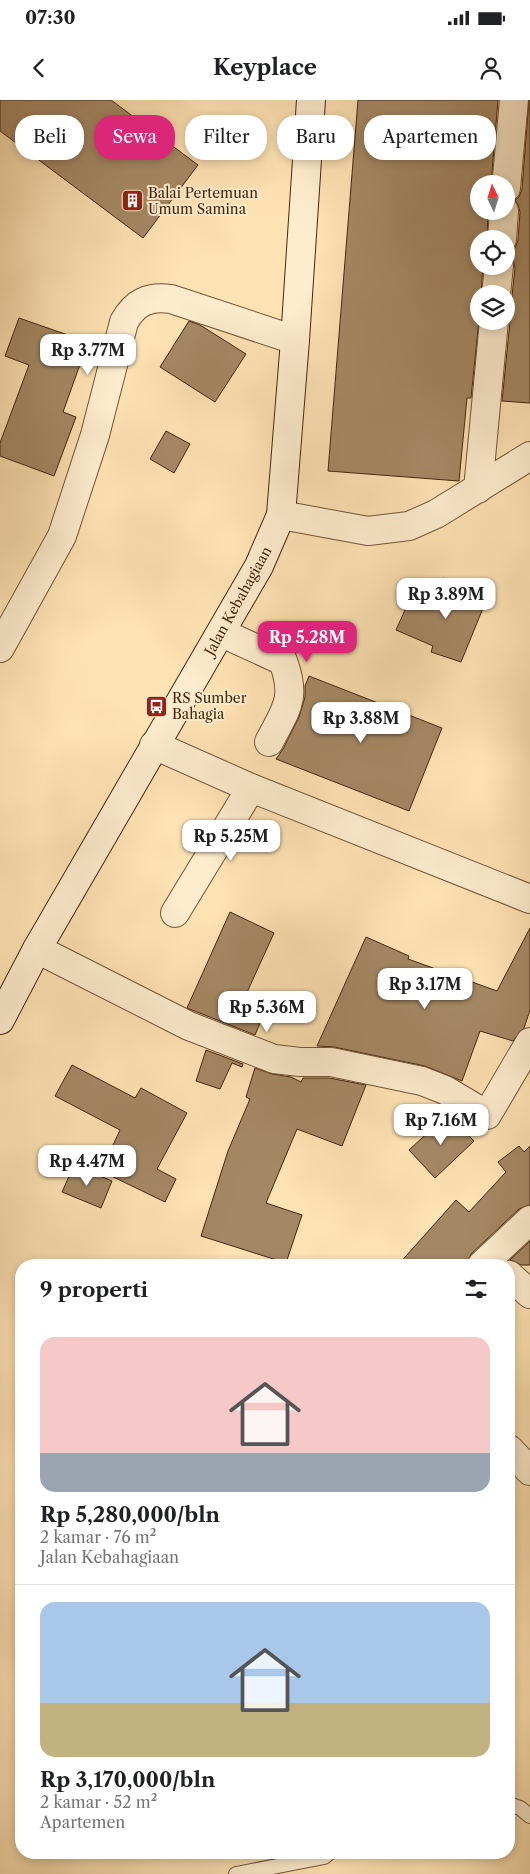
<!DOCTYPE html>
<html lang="id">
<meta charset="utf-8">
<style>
:root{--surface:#fff;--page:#f2f2f2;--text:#202124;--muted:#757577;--line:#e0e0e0;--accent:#db2777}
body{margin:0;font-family:"Libre Caslon Text",serif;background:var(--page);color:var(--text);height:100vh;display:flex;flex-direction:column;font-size:19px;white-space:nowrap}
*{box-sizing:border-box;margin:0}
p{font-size:16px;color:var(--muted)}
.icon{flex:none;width:28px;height:28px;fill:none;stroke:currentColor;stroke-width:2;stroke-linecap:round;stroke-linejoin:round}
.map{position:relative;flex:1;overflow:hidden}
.sheet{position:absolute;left:15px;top:1159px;width:500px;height:600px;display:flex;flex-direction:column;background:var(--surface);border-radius:20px;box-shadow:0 2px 8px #0003}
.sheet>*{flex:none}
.banner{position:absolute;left:15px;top:15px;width:500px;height:45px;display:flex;gap:10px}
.needle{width:32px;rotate:356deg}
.controls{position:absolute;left:470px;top:75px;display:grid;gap:10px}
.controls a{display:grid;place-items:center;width:45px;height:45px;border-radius:50%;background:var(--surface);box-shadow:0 2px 8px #0003;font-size:25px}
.price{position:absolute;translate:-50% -42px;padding:0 11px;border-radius:10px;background:#fff;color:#222;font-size:16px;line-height:32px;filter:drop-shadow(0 1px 2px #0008)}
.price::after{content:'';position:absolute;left:50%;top:30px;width:15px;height:11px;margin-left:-8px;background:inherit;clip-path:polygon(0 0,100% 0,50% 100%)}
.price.active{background:var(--accent);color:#fff}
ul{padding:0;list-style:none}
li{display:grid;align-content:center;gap:10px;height:265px;padding:0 25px}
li+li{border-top:1px solid var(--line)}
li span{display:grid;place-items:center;height:155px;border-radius:15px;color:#555}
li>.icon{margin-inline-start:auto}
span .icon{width:90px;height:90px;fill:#fffc;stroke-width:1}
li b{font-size:21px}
h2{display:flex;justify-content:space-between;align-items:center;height:60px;padding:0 25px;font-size:21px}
.tag{padding:0 18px;border-radius:20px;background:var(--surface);box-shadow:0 2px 8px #0003;font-size:18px;line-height:45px}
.tag.active{background:var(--accent);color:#fff}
.status{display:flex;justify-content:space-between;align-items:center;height:35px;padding:0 25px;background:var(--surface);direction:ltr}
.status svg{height:14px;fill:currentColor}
header{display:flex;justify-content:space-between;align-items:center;height:65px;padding:0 25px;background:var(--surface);font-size:22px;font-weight:700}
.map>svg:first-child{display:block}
.building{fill:#a48864;stroke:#43270e}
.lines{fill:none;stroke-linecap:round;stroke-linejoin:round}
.lane-casing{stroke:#725637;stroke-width:16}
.street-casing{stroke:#725637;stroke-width:30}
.secondary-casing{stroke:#43270e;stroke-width:30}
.lane{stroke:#feecce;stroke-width:14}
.street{stroke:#feecce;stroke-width:28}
.secondary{stroke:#feecce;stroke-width:28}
.labels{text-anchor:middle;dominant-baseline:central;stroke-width:4;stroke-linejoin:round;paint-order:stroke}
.poi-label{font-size:14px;fill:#43270e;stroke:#feecce;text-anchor:start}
.street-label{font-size:14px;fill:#43270e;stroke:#feecce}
</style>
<div class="status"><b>07:30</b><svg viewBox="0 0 49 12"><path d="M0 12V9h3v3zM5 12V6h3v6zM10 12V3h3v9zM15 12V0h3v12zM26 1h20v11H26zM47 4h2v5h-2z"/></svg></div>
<header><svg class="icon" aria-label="back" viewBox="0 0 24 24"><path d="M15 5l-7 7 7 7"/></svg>Keyplace<svg class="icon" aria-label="person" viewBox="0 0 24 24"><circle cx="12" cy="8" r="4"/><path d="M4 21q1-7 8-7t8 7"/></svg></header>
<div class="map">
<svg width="530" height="1774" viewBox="0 0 530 1774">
<rect width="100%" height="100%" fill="#fde2b3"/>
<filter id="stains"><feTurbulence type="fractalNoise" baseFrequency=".004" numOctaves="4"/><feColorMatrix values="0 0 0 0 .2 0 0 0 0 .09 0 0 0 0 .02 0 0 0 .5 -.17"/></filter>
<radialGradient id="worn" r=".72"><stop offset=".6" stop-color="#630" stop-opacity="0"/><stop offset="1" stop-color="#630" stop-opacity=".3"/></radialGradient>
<!-- building -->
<path class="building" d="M0,0H111L198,65L143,138L0,31Z
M358,0H498L491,84H479V111H488L487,139H479V166H483L481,194H479V219L471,298H467L459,381L328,371Z
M529,0H530V303L502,301L510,222L506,205L512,196L515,168L513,159L508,153L515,148L518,140L520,112L518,105L515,100L519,97L522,89Z
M19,218L88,242L63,312L76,317L54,376L0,356V343L29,265L5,256Z
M189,221L200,225L246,254L215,302L160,267Z
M166,331L190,344L174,373L150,359Z
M443,478L488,496L461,562L431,552L433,546L396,530L409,501L430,510Z
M309,576L442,628L409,711L276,659L283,649L299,617L305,597V586Z
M230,812L274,833L244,899L266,909L255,935L187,908Z
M530,828V910L524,928L513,941L480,931L462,981L425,966L334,947L317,946L366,837L409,856L408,859L497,891Z
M206,950L243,964L242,967L232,963L220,989L196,981Z
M72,965L135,998L141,988L187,1013L157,1069L176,1079L165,1102L101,1071L120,1030L55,996Z
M255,968L272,974L291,977L301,982L303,978H329L366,985L342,1046L297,1029L266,1103L302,1115L286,1163L201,1136L228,1051L250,999L246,997Z
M448,1014L474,1041L435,1078L409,1050Z
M519,1046L524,1052L530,1046V1105L519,1109L471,1154L467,1165H398L456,1100L469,1112L506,1072L498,1062Z
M74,1065L112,1081L101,1108L62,1092Z
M530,1141V1165H521L510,1160Z"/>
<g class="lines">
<defs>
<path id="lane" d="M509,1704L520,1708L530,1716
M236,1774L324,1757L330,1752"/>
<path id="street" d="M506,88L514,0
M502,139L504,111
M496,194L499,166
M478,389L494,221
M281,415L368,431L409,426L436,414L530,356
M222,533L283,561C297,599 286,609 269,642
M0,548L62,436L95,335L124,222C135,202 149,196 171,199L295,240
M154,645L251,688L530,799
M175,813L251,688
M37,849L189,926L274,959L300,962H331L422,981L445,990L487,1015L530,942
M482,1165L530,1120
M509,1175L530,1194
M509,1349L530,1371"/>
<path id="secondary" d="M0,920L37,849L259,466L281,415L295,240L311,0"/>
</defs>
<!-- lane casing -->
<use href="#lane" class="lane-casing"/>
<!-- street casing -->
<use href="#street" class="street-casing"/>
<!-- secondary casing -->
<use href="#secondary" class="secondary-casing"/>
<!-- lane -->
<use href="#lane" class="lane"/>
<!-- street -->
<use href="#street" class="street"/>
<!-- secondary -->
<use href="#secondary" class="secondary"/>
</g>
<!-- icons -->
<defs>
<symbol id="building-square" viewBox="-11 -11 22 22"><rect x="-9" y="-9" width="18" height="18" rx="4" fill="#8f2418" stroke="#feecce"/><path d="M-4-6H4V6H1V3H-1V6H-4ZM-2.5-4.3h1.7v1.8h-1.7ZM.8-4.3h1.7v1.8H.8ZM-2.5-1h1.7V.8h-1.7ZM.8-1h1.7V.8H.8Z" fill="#fff"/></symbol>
<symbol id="bus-square" viewBox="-11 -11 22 22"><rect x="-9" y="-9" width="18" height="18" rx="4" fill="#8f2418" stroke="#feecce"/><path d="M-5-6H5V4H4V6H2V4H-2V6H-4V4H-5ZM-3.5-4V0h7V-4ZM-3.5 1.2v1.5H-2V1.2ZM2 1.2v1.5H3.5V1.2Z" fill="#fff"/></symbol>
</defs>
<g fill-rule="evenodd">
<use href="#building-square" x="120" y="88" width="25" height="25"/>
<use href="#bus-square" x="144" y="594" width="25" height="25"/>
</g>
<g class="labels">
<!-- poi labels -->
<g class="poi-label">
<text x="148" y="93">Balai Pertemuan<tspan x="148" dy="16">Umum Samina</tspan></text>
<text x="172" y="598">RS Sumber<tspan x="172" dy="16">Bahagia</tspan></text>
</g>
<!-- street labels -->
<g class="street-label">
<text transform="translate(238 501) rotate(-61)">Jalan Kebahagiaan</text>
</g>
</g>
<rect width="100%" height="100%" filter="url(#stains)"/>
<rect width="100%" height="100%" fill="url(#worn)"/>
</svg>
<div class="controls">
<a><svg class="needle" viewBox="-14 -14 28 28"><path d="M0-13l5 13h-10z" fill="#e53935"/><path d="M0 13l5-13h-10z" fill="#757577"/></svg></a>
<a><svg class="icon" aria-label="locate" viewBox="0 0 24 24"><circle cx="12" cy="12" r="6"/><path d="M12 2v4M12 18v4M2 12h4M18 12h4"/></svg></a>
<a><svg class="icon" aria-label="layers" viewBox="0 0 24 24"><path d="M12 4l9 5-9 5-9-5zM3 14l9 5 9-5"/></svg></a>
</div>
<b class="price" style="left:88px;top:276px">Rp 3.77M</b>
<b class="price" style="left:446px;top:520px">Rp 3.89M</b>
<b class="price active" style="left:307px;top:563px">Rp 5.28M</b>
<b class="price" style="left:361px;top:644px">Rp 3.88M</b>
<b class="price" style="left:231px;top:762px">Rp 5.25M</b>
<b class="price" style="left:425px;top:910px">Rp 3.17M</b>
<b class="price" style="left:267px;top:933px">Rp 5.36M</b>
<b class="price" style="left:441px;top:1046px">Rp 7.16M</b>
<b class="price" style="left:87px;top:1087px">Rp 4.47M</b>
<div class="banner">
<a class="tag">Beli</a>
<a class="tag active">Sewa</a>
<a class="tag">Filter</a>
<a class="tag">Baru</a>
<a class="tag">Apartemen</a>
</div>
<section class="sheet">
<h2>9 properti<svg class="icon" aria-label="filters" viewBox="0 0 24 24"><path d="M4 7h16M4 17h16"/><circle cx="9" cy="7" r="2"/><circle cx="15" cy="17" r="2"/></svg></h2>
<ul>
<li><span style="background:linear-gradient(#f6c9c9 75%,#9aa5b1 0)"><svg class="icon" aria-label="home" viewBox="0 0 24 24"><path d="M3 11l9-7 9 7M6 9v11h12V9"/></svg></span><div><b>Rp 5,280,000/bln</b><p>2 kamar · 76 m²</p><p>Jalan Kebahagiaan</p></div></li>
<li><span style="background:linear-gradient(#a9c7e8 65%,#c2b280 0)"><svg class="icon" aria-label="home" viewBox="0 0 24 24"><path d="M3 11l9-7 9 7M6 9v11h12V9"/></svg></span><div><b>Rp 3,170,000/bln</b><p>2 kamar · 52 m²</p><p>Apartemen</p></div></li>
</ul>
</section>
</div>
